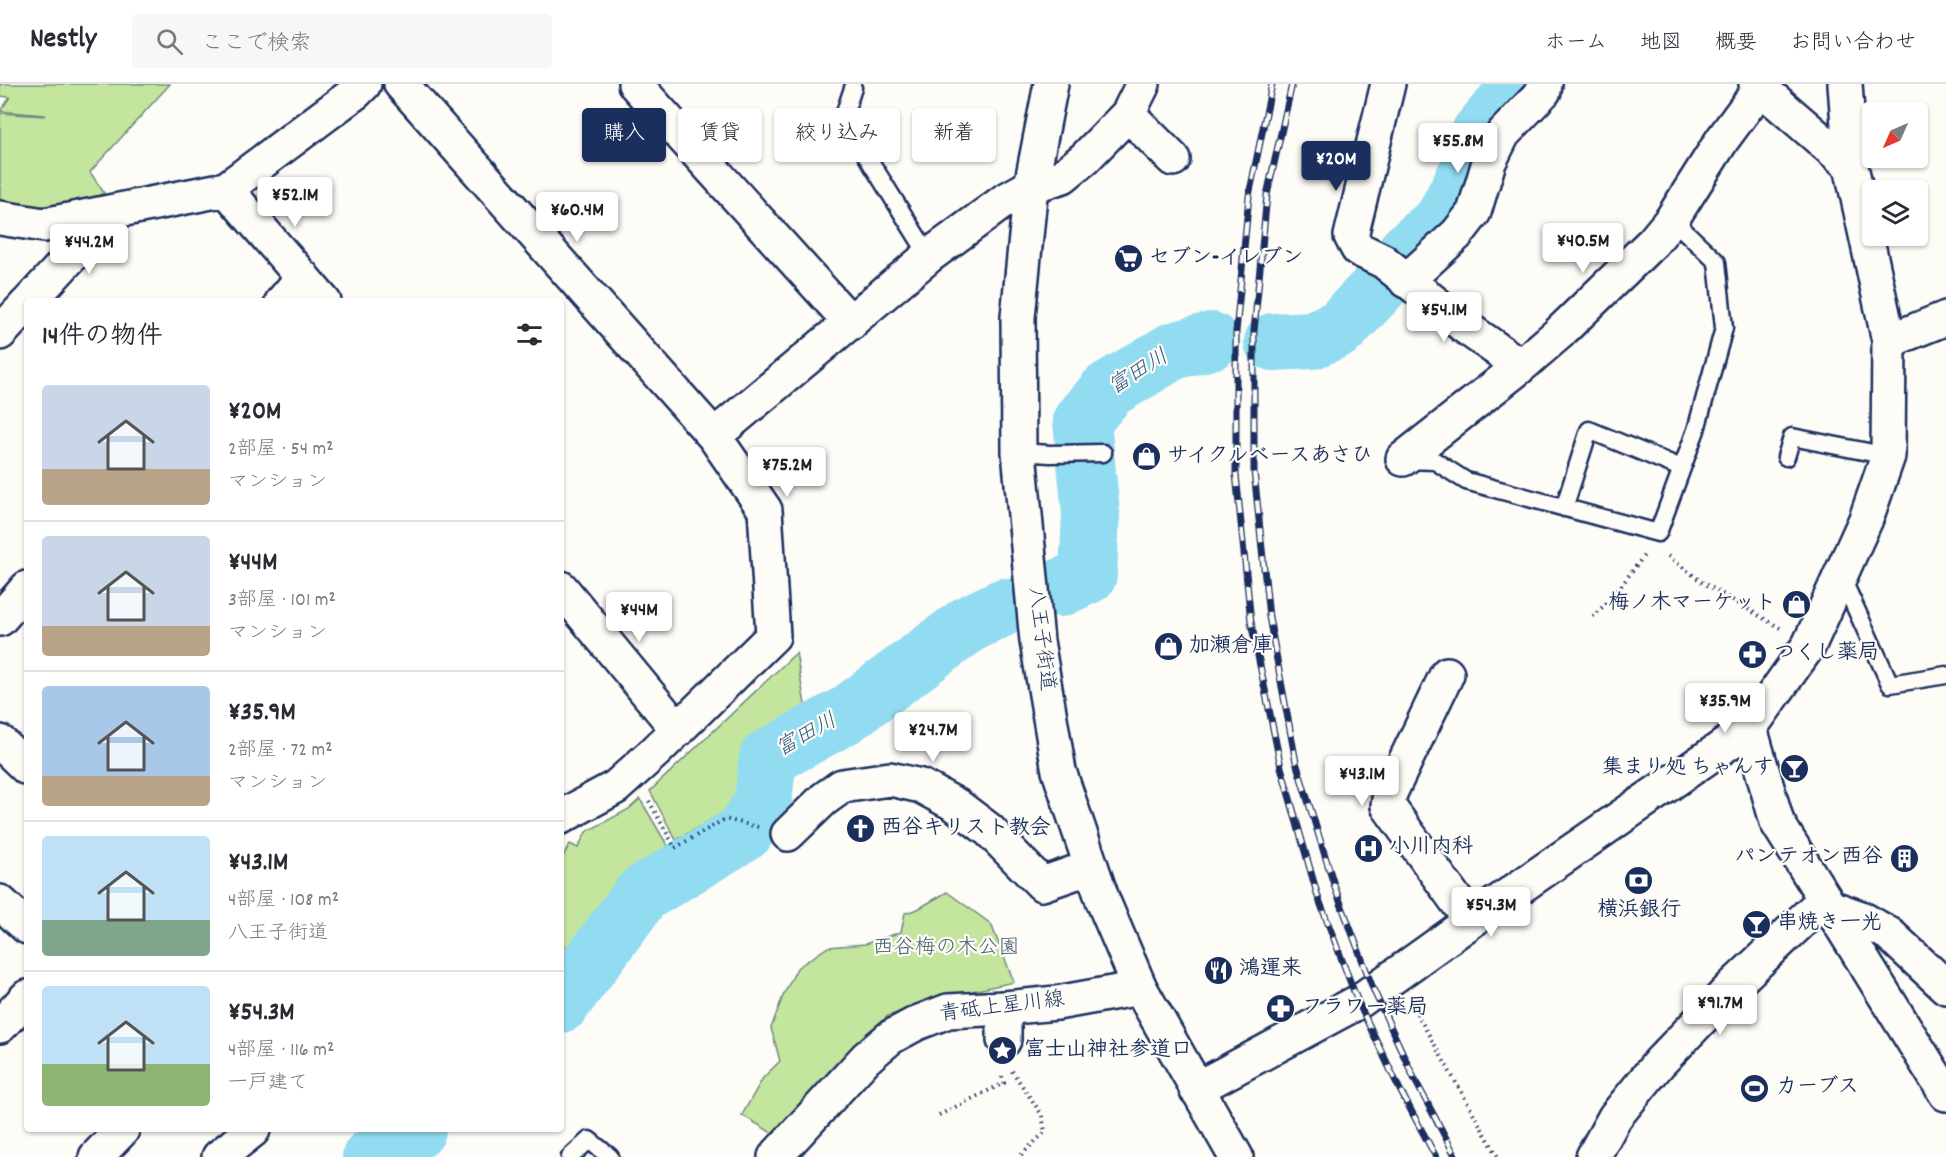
<!DOCTYPE html>
<html lang="ja">
<meta charset="utf-8">
<style>
:root{--surface:#fff;--page:#f7f7f7;--text:#2b2b33;--muted:#7c7c81;--line:#e1e1e2;--accent:#1b2f5e}
body{margin:0;font-family:Dekko,"Klee One",sans-serif;background:var(--page);color:var(--text);height:100vh;display:flex;flex-direction:column;font-size:22px;white-space:nowrap}
*{box-sizing:border-box;margin:0}
p{font-size:20px;color:var(--muted)}
.icon{flex:none;width:33px;height:33px;fill:none;stroke:currentColor;stroke-width:2;stroke-linecap:round;stroke-linejoin:round}
.map{position:relative;flex:1;overflow:hidden}
.sheet{position:absolute;left:24px;top:214px;width:540px;height:834px;display:flex;flex-direction:column;background:var(--surface);border-radius:6px;box-shadow:0 2px 4px #0004}
.sheet>*{flex:none}
.top-card{position:absolute;left:582px;top:24px;width:570px;height:54px;display:flex;gap:12px}
.needle{width:39px;rotate:225deg}
.buttons{position:absolute;left:1862px;top:18px;display:grid;gap:12px}
.buttons a{display:grid;place-items:center;width:66px;height:66px;border-radius:6px;background:var(--surface);box-shadow:0 2px 4px #0004;font-size:30px}
.price{position:absolute;translate:-50% -51px;padding:0 14px;border-radius:6px;background:#fff;color:#222;font-size:20px;line-height:39px;filter:drop-shadow(0 2px 3px #0008)}
.price::after{content:'';position:absolute;left:50%;top:36px;width:18px;height:14px;margin-left:-9px;background:inherit;clip-path:polygon(0 0,100% 0,50% 100%)}
.price.selected{background:var(--accent);color:#fff}
ul{padding:0;list-style:none}
li{display:flex;align-items:center;gap:18px;height:150px;padding:0 18px}
li+li{border-top:2px solid var(--line)}
li span{display:grid;place-items:center;flex:none;width:168px;height:120px;border-radius:6px;color:#555}
li>.icon{margin-inline-start:auto}
span .icon{width:72px;height:72px;fill:#fffc;stroke-width:1}
li b{font-size:26px}
h2{display:flex;justify-content:space-between;align-items:center;height:72px;padding:0 18px;font-size:26px}
.tag{padding:0 21px;border-radius:6px;background:var(--surface);box-shadow:0 2px 4px #0004;font-size:21px;line-height:54px}
.tag.selected{background:var(--accent);color:#fff}
header{display:flex;align-items:center;gap:36px;box-sizing:border-box;height:84px;padding:0 30px;background:var(--surface);border-bottom:2px solid var(--line)}
header strong{font-size:28px}
nav{display:flex;gap:33px;margin-inline-start:auto;font-size:21px}
.search{width:420px;height:54px;background:var(--page);display:flex;align-items:center;gap:15px;box-sizing:border-box;padding:0 21px;border-radius:6px;color:var(--muted);font-size:22px}
.map>svg:first-child{display:block}
.green{fill:#c3e59e;stroke:#6f8a7e;stroke-width:1.5}
.lines{fill:none;stroke-linecap:round;stroke-linejoin:round}
.river{stroke:#91dcf1;stroke-width:58}
.lane-casing{stroke:#1b2f5e;stroke-width:21}
.street-casing{stroke:#1b2f5e;stroke-width:38}
.secondary-casing{stroke:#1b2f5e;stroke-width:38}
.highway-casing{stroke:#1b2f5e;stroke-width:38}
.path{stroke:#1b2f5e;stroke-width:4;stroke-dasharray:1.5 4.5;stroke-linecap:butt}
.lane{stroke:#fdfcf7;stroke-width:16}
.street{stroke:#fdfcf7;stroke-width:33}
.secondary{stroke:#fdfcf7;stroke-width:33}
.highway{stroke:#fdfcf7;stroke-width:33}
.rail-casing{stroke:#1b2f5e;stroke-width:7}
.rail{stroke:#fdfcf7;stroke-width:4.5;stroke-dasharray:14;stroke-linecap:butt}
.labels{text-anchor:middle;dominant-baseline:central;stroke-width:4.5;stroke-linejoin:round;paint-order:stroke}
.poi-label{font-size:21px;font-weight:bold;fill:#1b2f5e;stroke:#fdfcf7;text-anchor:start}
.street-label{font-size:21px;fill:#1b2f5e;stroke:#fdfcf7}
.park-label{font-size:21px;fill:#455c6e;stroke:#fdfcf7}
.water-label{font-size:22px;font-style:italic;fill:#385a83;stroke:#fdfcf7}
</style>
<header>
<strong>Nestly</strong>
<div class="search"><svg class="icon" aria-label="search" viewBox="0 0 24 24"><circle cx="10" cy="10" r="6"/><path d="M15 15l6 6"/></svg>ここで検索</div>
<nav><a>ホーム</a><a>地図</a><a>概要</a><a>お問い合わせ</a></nav>
</header>
<div class="map">
<svg width="1946" height="1073" viewBox="0 0 1946 1073">
<rect width="100%" height="100%" fill="#fdfcf7"/>
<filter id="ink" filterUnits="userSpaceOnUse"><feTurbulence type="fractalNoise" baseFrequency=".0167" numOctaves="2"/><feDisplacementMap in="SourceGraphic" scale="12" xChannelSelector="R" yChannelSelector="G"/><feConvolveMatrix kernelMatrix="1 2 1 2 8 2 1 2 1" color-interpolation-filters="sRGB"/></filter>
<g filter="url(#ink)">
<!-- green -->
<path class="green" d="M0,0H170L90,88L104,109L44,134L0,126V29L44,32L45,31L0,27L10,13L0,12Z
M796,569L807,632L796,640L788,636L758,669L748,674L740,732L723,729L676,756L650,707Z
M640,715L673,771L726,742L739,747L631,809L578,871L561,860V776L570,760L578,764L586,748L629,725Z
M947,808L991,840L1014,898L940,914L888,932L862,953L772,1049L742,1031L763,994L780,977L771,944L783,912L797,884L828,863L865,860L901,848L905,829L918,825Z"/>
<g class="lines">
<!-- river -->
<path class="river" d="M1273,258L1312,256L1340,244L1378,204L1407,167L1443,136L1467,89L1480,49L1507,17L1515,0
M1060,504L1088,491L1091,430L1082,337L1108,306L1173,267L1211,257
M561,920L642,810L745,748L763,717L768,674L846,631L969,540L1004,523
M371,1073L417,1046"/>
<defs>
<path id="lane" d="M853,4L843,34L929,172
M1019,368L1050,370L1103,369
M1786,373L1792,353L1888,372
M1404,376L1435,377L1466,397L1658,449L1696,346L1724,244L1717,178L1672,135
M1564,424L1589,346L1681,384
M1841,492L1890,600L1946,591
M570,1073L589,1056L610,1073"/>
<path id="street" d="M401,0L714,352
M635,0L851,239
M1388,0L1351,152L1358,165L1383,177L1465,243L1521,282
M1756,0L1851,82
M1845,0L1851,82L1889,257L1888,372L1866,435L1809,561L1750,644L1777,738L1946,1010
M1128,30L1173,75
M226,105L324,218
M0,134L44,141L226,105L356,8L364,0
M1406,197L1457,150L1474,128L1489,78L1503,50L1544,7L1545,0
M29,218L111,129
M282,218L303,193
M0,249L27,220
M1889,257L1946,234
M1403,375L1521,282L1558,250L1653,158L1672,135L1722,56L1761,3
M561,504L678,646
M0,535L27,504
M1447,590L1390,709L1388,722L1471,837
M0,658L27,684
M561,733L616,703L656,667L773,552L765,426L714,352L929,172L1004,117L1031,102L1063,92L1085,74L1128,30L1143,0
M788,750L824,715L842,702L890,695L921,702L956,721L989,746L1042,800L1091,783
M0,818L27,843
M1830,823L1861,834L1889,850L1946,903
M0,942L27,913
M1004,956V924
M1196,1005L1358,918L1471,837L1750,644
M96,1073L122,1046
M219,1073L253,1046
M1593,1073L1615,1033L1659,979L1734,901L1825,815"/>
<path id="secondary" d="M775,1073L866,974L891,953L917,939L948,927L1004,924L1057,919L1140,904"/>
<path id="highway" d="M1051,0L1031,102L1018,233L1019,368L1037,557L1059,687L1103,817L1140,904L1236,1073"/>
</defs>
<!-- lane casing -->
<use href="#lane" class="lane-casing"/>
<!-- street casing -->
<use href="#street" class="street-casing"/>
<!-- secondary casing -->
<use href="#secondary" class="secondary-casing"/>
<!-- highway casing -->
<use href="#highway" class="highway-casing"/>
<!-- path -->
<path class="path" d="M1668,472L1702,498L1780,544
M1593,533L1615,510L1645,470
M649,717L675,764L725,735L758,743
M1411,919L1498,1073
M1012,987L1042,1031L1045,1048L1019,1073
M939,1031L1004,999L1001,989"/>
<!-- lane -->
<use href="#lane" class="lane"/>
<!-- street -->
<use href="#street" class="street"/>
<!-- secondary -->
<use href="#secondary" class="secondary"/>
<!-- highway -->
<use href="#highway" class="highway"/>
<defs>
<path id="rail" d="M1272,0L1249,112L1236,248V390L1251,538L1281,683L1318,813L1358,918L1400,1006L1436,1073
M1292,0L1267,111L1254,247V387L1269,533L1296,678L1335,804L1374,907L1415,996L1456,1073"/>
</defs>
<!-- rail casing -->
<use href="#rail" class="rail-casing"/>
<!-- rail -->
<use href="#rail" class="rail"/>
</g>
</g>
<!-- icons -->
<defs>
<symbol id="supermarket-disc" viewBox="-11 -11 22 22"><circle r="9.5" fill="#1b2f5e" stroke="#fdfcf7"/><path d="M-6-5.5h2.5l.6 2H6L4.5 2H-2.5L-4.4-4H-6ZM-1.5 3.2a1.3 1.3 0 1 0 .1 0ZM3 3.2a1.3 1.3 0 1 0 .1 0Z" fill="#fff"/></symbol>
<symbol id="shop-disc" viewBox="-11 -11 22 22"><circle r="9.5" fill="#1b2f5e" stroke="#fdfcf7"/><path d="M-5-2.5h2.3a2.7 3.5 0 0 1 5.4 0H5L5.5 6h-11ZM-1.5-2.5h3a1.5 2.3 0 0 0-3 0Z" fill="#fff"/></symbol>
<symbol id="pharmacy-disc" viewBox="-11 -11 22 22"><circle r="9.5" fill="#1b2f5e" stroke="#fdfcf7"/><path d="M-2-6h4v4h4v4h-4v4h-4v-4h-4v-4h4Z" fill="#fff"/></symbol>
<symbol id="bar-disc" viewBox="-11 -11 22 22"><circle r="9.5" fill="#1b2f5e" stroke="#fdfcf7"/><path d="M-6-5H6L.8 .8V4.5H3.5V6h-7V4.5H-.8V.8Z" fill="#fff"/></symbol>
<symbol id="church-disc" viewBox="-11 -11 22 22"><circle r="9.5" fill="#1b2f5e" stroke="#fdfcf7"/><path d="M-1.2-6h2.4v3.5h3.3v2.4h-3.3V6h-2.4V-.1h-3.3v-2.4h3.3Z" fill="#fff"/></symbol>
<symbol id="hospital-disc" viewBox="-11 -11 22 22"><circle r="9.5" fill="#1b2f5e" stroke="#fdfcf7"/><path d="M-5-5h3v3.5h4V-5h3V5h-3V1.5h-4V5h-3Z" fill="#fff"/></symbol>
<symbol id="building-disc" viewBox="-11 -11 22 22"><circle r="9.5" fill="#1b2f5e" stroke="#fdfcf7"/><path d="M-4-6H4V6H1V3H-1V6H-4ZM-2.5-4.3h1.7v1.8h-1.7ZM.8-4.3h1.7v1.8H.8ZM-2.5-1h1.7V.8h-1.7ZM.8-1h1.7V.8H.8Z" fill="#fff"/></symbol>
<symbol id="bank-disc" viewBox="-11 -11 22 22"><circle r="9.5" fill="#1b2f5e" stroke="#fdfcf7"/><path d="M-6-4H6V4H-6ZM0-2.3a2.3 2.3 0 1 0 0 4.6a2.3 2.3 0 1 0 0-4.6Z" fill="#fff"/></symbol>
<symbol id="restaurant-disc" viewBox="-11 -11 22 22"><circle r="9.5" fill="#1b2f5e" stroke="#fdfcf7"/><path d="M-5-6h1v4h1v-4h1v4h1v-4h1v5L-1.5 .5V6h-2V.5L-5-1ZM5-6V6H3V1.5H1.5Q1.5-4 5-6Z" fill="#fff"/></symbol>
<symbol id="sight-disc" viewBox="-11 -11 22 22"><circle r="9.5" fill="#1b2f5e" stroke="#fdfcf7"/><path d="M0-6L1.8-2.2L6-1.7L2.9 1.2L3.7 5.4L0 3.3L-3.7 5.4L-2.9 1.2L-6-1.7L-1.8-2.2Z" fill="#fff"/></symbol>
<symbol id="stadium-disc" viewBox="-11 -11 22 22"><circle r="9.5" fill="#1b2f5e" stroke="#fdfcf7"/><path d="M0-5a6.5 5 0 1 0 0 10a6.5 5 0 1 0 0-10ZM-3.5-1.8h7v3.6h-7Z" fill="#fff"/></symbol>
</defs>
<g fill-rule="evenodd">
<use href="#supermarket-disc" x="1112" y="158" width="33" height="33"/>
<use href="#shop-disc" x="1130" y="356" width="33" height="33"/>
<use href="#shop-disc" x="1780" y="504" width="33" height="33"/>
<use href="#shop-disc" x="1152" y="546" width="33" height="33"/>
<use href="#pharmacy-disc" x="1736" y="554" width="33" height="33"/>
<use href="#bar-disc" x="1778" y="668" width="33" height="33"/>
<use href="#church-disc" x="844" y="728" width="33" height="33"/>
<use href="#hospital-disc" x="1352" y="748" width="33" height="33"/>
<use href="#building-disc" x="1888" y="758" width="33" height="33"/>
<use href="#bank-disc" x="1622" y="780" width="33" height="33"/>
<use href="#bar-disc" x="1740" y="824" width="33" height="33"/>
<use href="#restaurant-disc" x="1202" y="870" width="33" height="33"/>
<use href="#pharmacy-disc" x="1264" y="908" width="33" height="33"/>
<use href="#sight-disc" x="986" y="950" width="33" height="33"/>
<use href="#stadium-disc" x="1738" y="988" width="33" height="33"/>
</g>
<g class="labels">
<!-- poi labels -->
<g class="poi-label">
<text x="1149" y="175">セブン-イレブン</text>
<text x="1167" y="373">サイクルベースあさひ</text>
<text x="1776" y="520" text-anchor="end">梅ノ木マーケット</text>
<text x="1189" y="563">加瀬倉庫</text>
<text x="1774" y="570">つくし薬局</text>
<text x="1774" y="685" text-anchor="end">集まり処 ちゃんす</text>
<text x="881" y="745">西谷キリスト教会</text>
<text x="1389" y="764">小川内科</text>
<text x="1883" y="774" text-anchor="end">パンテオン西谷</text>
<text x="1639" y="827" text-anchor="middle">横浜銀行</text>
<text x="1777" y="840">串焼き一光</text>
<text x="1239" y="886">鴻運来</text>
<text x="1302" y="925">フラワー薬局</text>
<text x="1024" y="967">富士山神社参道口</text>
<text x="1776" y="1004">カーブス</text>
</g>
<!-- street labels -->
<g class="street-label">
<text transform="translate(1040 555) rotate(83)">八王子街道</text>
<text transform="translate(1002 924) rotate(-7)">青砥上星川線</text>
</g>
<!-- park labels -->
<g class="park-label">
<text x="946" y="865">西谷梅の木公園</text>
</g>
<!-- water labels -->
<g class="water-label">
<text transform="translate(1139 289) rotate(-32)">富田川</text>
<text transform="translate(807 652) rotate(-29)">富田川</text>
</g>
</g>
</svg>
<div class="buttons">
<a><svg class="needle" viewBox="-14 -14 28 28"><path d="M0-13l5 13h-10z" fill="#e53935"/><path d="M0 13l5-13h-10z" fill="#7c7c81"/></svg></a>
<a><svg class="icon" aria-label="layers" viewBox="0 0 24 24"><path d="M12 4l9 5-9 5-9-5zM3 14l9 5 9-5"/></svg></a>
</div>
<b class="price" style="left:1458px;top:90px">¥55.8M</b>
<b class="price selected" style="left:1336px;top:108px">¥20M</b>
<b class="price" style="left:295px;top:144px">¥52.1M</b>
<b class="price" style="left:577px;top:159px">¥60.4M</b>
<b class="price" style="left:1583px;top:190px">¥40.5M</b>
<b class="price" style="left:89px;top:191px">¥44.2M</b>
<b class="price" style="left:1444px;top:259px">¥54.1M</b>
<b class="price" style="left:787px;top:414px">¥75.2M</b>
<b class="price" style="left:639px;top:559px">¥44M</b>
<b class="price" style="left:1725px;top:650px">¥35.9M</b>
<b class="price" style="left:933px;top:679px">¥24.7M</b>
<b class="price" style="left:1362px;top:723px">¥43.1M</b>
<b class="price" style="left:1491px;top:854px">¥54.3M</b>
<b class="price" style="left:1720px;top:952px">¥91.7M</b>
<div class="top-card">
<a class="tag selected">購入</a>
<a class="tag">賃貸</a>
<a class="tag">絞り込み</a>
<a class="tag">新着</a>
</div>
<section class="sheet">
<h2>14件の物件<svg class="icon" aria-label="filters" viewBox="0 0 24 24"><path d="M4 7h16M4 17h16"/><circle cx="9" cy="7" r="2"/><circle cx="15" cy="17" r="2"/></svg></h2>
<ul>
<li><span style="background:linear-gradient(#c9d6e8 70%,#b9a48a 0)"><svg class="icon" aria-label="home" viewBox="0 0 24 24"><path d="M3 11l9-7 9 7M6 9v11h12V9"/></svg></span><div><b>¥20M</b><p>2部屋 · 54 m²</p><p>マンション</p></div></li>
<li><span style="background:linear-gradient(#c9d6e8 75%,#b9a48a 0)"><svg class="icon" aria-label="home" viewBox="0 0 24 24"><path d="M3 11l9-7 9 7M6 9v11h12V9"/></svg></span><div><b>¥44M</b><p>3部屋 · 101 m²</p><p>マンション</p></div></li>
<li><span style="background:linear-gradient(#a9c7e8 75%,#b9a48a 0)"><svg class="icon" aria-label="home" viewBox="0 0 24 24"><path d="M3 11l9-7 9 7M6 9v11h12V9"/></svg></span><div><b>¥35.9M</b><p>2部屋 · 72 m²</p><p>マンション</p></div></li>
<li><span style="background:linear-gradient(#bfe0f5 70%,#7fa58c 0)"><svg class="icon" aria-label="home" viewBox="0 0 24 24"><path d="M3 11l9-7 9 7M6 9v11h12V9"/></svg></span><div><b>¥43.1M</b><p>4部屋 · 108 m²</p><p>八王子街道</p></div></li>
<li><span style="background:linear-gradient(#bfe0f5 65%,#8fb573 0)"><svg class="icon" aria-label="home" viewBox="0 0 24 24"><path d="M3 11l9-7 9 7M6 9v11h12V9"/></svg></span><div><b>¥54.3M</b><p>4部屋 · 116 m²</p><p>一戸建て</p></div></li>
</ul>
</section>
</div>
